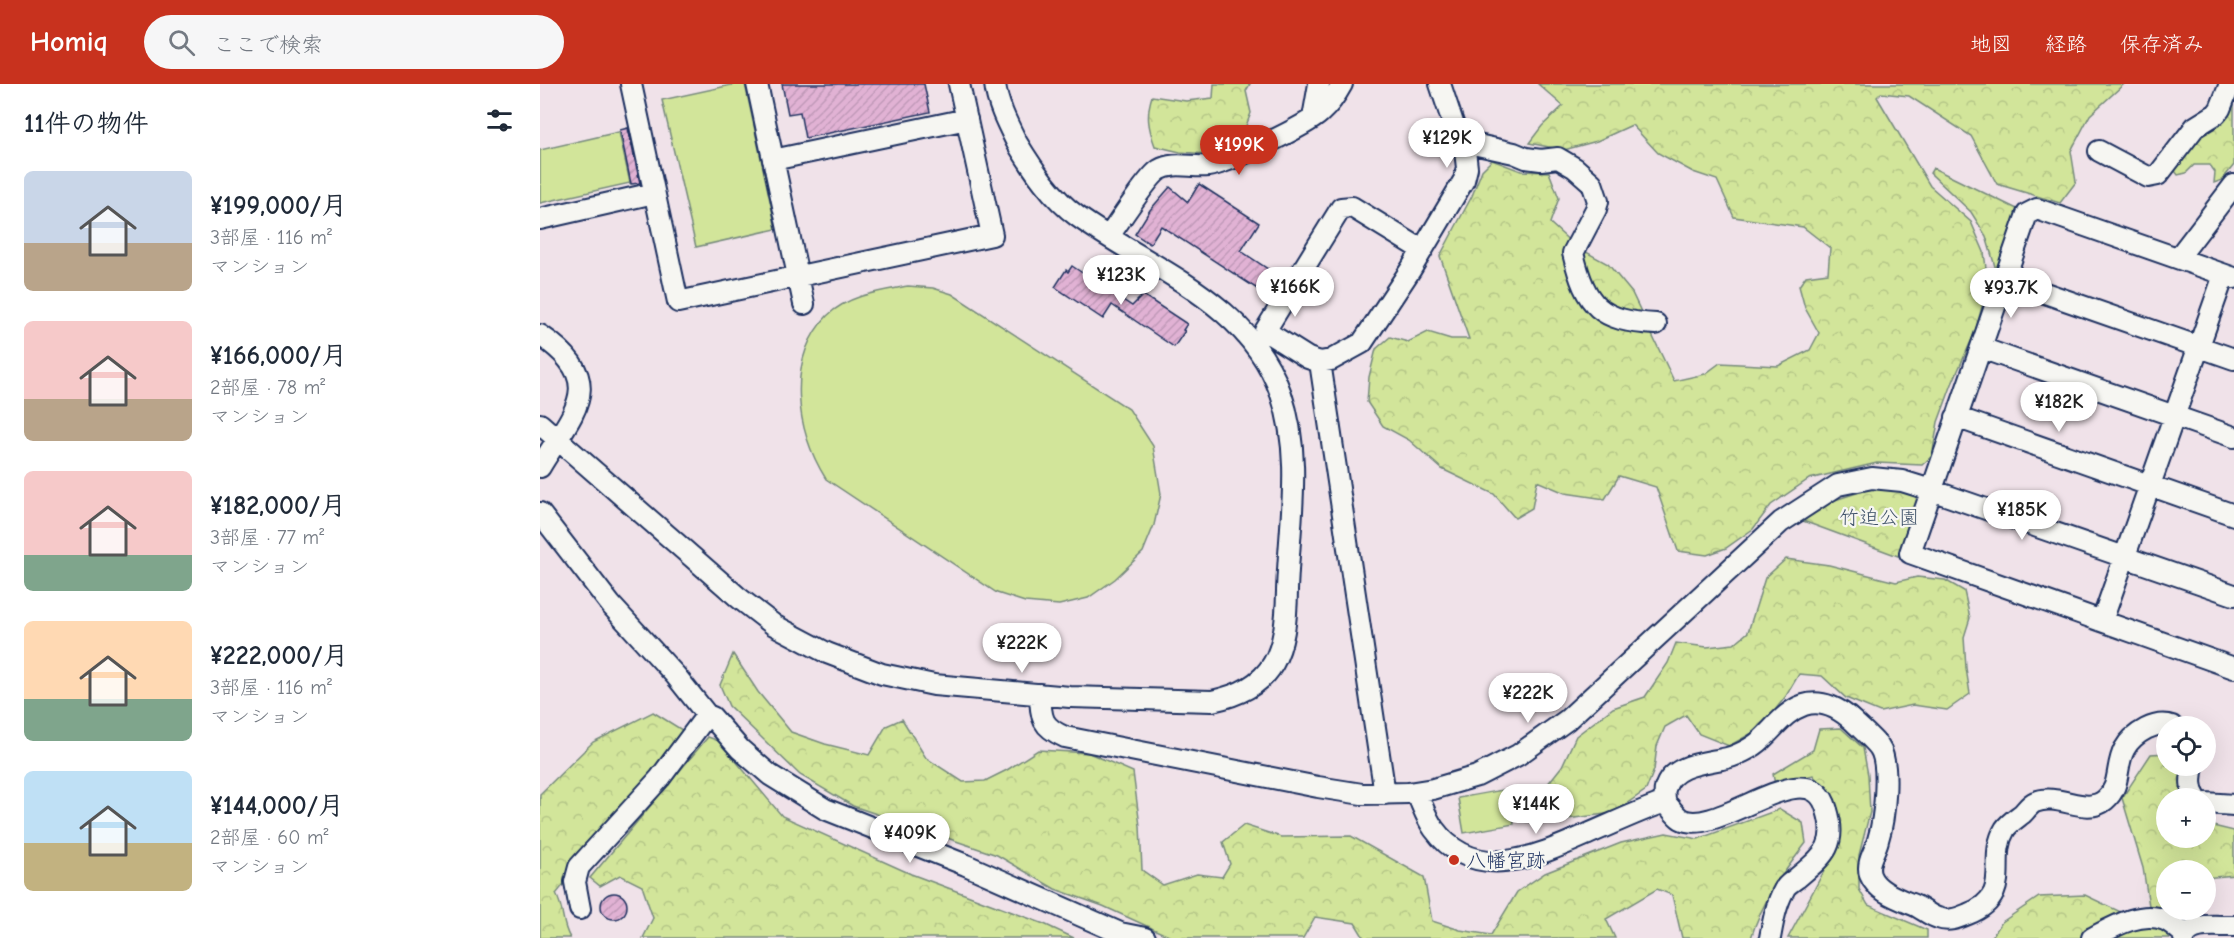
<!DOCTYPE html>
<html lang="ja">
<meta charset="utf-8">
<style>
:root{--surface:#fff;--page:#f6f6f7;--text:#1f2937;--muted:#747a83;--accent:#c8321e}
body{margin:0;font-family:"Comic Neue","Klee One",sans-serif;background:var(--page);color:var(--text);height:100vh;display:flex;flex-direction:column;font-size:22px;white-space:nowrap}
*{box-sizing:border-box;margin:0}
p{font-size:20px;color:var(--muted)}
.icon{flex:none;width:33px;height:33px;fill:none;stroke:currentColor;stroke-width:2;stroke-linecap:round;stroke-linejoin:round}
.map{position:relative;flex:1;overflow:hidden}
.sheet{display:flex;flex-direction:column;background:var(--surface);width:540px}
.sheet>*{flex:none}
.buttons{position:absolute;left:1616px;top:632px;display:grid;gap:12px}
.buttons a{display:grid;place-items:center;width:60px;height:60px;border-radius:50%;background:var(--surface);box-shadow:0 6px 24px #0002;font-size:30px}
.price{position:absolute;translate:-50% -51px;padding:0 14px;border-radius:21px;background:#fff;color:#222;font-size:20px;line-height:39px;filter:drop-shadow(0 2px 3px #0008)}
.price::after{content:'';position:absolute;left:50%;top:36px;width:18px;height:14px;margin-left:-9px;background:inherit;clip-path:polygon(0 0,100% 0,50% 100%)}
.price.on{background:var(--accent);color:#fff}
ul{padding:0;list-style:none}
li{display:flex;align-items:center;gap:18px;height:150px;padding:0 24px}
li span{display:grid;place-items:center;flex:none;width:168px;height:120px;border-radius:9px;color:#555}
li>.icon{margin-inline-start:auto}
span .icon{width:72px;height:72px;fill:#fffc;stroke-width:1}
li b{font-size:26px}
h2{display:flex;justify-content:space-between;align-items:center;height:72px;padding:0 24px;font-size:26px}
header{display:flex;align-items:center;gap:36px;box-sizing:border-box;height:84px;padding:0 30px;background:var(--accent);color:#fff}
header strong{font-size:28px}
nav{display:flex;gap:33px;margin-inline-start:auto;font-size:21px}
.search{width:420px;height:54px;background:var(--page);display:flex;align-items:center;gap:15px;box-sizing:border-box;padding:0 21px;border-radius:33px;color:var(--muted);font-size:22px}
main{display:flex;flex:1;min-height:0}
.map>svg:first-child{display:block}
.forest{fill:url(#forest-crowns);stroke:#768a7c;stroke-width:1.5}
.pitch{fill:#d2e59a;stroke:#768a7c;stroke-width:1.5}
.building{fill:url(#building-hatch);stroke:#1b2f5e;stroke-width:1.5}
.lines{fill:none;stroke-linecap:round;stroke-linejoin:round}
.minor-casing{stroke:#1b2f5e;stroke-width:24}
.minor{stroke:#f6f6f2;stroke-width:20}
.poi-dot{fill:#c8321e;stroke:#f6f6f2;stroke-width:2}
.labels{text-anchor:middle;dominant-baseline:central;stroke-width:4.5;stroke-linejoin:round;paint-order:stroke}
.park-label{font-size:20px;fill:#40536a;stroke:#f6f6f2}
.poi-label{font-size:20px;fill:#1b2f5e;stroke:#f6f6f2;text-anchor:start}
</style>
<header>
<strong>Homiq</strong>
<div class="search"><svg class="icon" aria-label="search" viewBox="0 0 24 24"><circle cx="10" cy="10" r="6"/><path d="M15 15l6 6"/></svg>ここで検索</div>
<nav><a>地図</a><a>経路</a><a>保存済み</a></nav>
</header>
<main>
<section class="sheet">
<h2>11件の物件<svg class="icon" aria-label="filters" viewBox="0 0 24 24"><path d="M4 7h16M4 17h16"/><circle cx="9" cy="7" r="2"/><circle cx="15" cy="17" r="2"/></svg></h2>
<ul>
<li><span style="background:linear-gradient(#c9d6e8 60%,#b9a48a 0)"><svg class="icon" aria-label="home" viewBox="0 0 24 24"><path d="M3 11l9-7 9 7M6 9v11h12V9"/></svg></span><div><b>¥199,000/月</b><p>3部屋 · 116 m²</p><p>マンション</p></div></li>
<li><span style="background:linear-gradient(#f6c9c9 65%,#b9a48a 0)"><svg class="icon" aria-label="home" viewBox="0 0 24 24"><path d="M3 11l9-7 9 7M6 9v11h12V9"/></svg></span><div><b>¥166,000/月</b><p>2部屋 · 78 m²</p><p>マンション</p></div></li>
<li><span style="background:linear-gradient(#f6c9c9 70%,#7fa58c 0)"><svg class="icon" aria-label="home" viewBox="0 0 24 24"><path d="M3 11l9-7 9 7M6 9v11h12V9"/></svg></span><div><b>¥182,000/月</b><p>3部屋 · 77 m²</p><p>マンション</p></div></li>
<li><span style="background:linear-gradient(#ffd9b3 65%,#7fa58c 0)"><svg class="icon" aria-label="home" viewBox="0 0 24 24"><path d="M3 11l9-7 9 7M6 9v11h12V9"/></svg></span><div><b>¥222,000/月</b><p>3部屋 · 116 m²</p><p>マンション</p></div></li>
<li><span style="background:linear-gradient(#bfe0f5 60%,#c2b280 0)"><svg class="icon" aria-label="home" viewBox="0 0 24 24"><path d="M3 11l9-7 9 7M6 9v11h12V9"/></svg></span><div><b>¥144,000/月</b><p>2部屋 · 60 m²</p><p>マンション</p></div></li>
</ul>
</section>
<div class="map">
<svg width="1694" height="854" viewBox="0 0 1694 854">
<defs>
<pattern id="forest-crowns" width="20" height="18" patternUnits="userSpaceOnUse" patternTransform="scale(1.5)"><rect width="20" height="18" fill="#d2e59a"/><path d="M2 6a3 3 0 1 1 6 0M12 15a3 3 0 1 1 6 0" fill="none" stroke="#b4c587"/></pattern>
<pattern id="building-hatch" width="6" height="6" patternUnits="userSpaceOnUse" patternTransform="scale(1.5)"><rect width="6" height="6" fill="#e1b2d4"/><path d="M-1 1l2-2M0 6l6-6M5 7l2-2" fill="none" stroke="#c099b8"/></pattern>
</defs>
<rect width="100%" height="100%" fill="#f0e2e9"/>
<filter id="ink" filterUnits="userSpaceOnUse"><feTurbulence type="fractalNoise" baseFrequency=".0167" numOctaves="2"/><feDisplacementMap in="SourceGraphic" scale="12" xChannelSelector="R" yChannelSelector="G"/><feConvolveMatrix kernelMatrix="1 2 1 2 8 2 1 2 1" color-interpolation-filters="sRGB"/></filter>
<g filter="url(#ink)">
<!-- forest -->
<path class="forest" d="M674,0H710L706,7L711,29L700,57L667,70L640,68L615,62C608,43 606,31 612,12L646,17L673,14Z
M998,0H1584L1550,31L1531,67L1536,98L1520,119L1457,100L1431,52L1369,12L1341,9L1337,13L1390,102L1431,138L1444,168L1448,201L1435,248L1412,300L1398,338L1392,372L1382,381L1337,379L1269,395L1231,421L1213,445L1186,464L1167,471L1138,467L1116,403L1079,392L1065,415L1025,409L997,397L992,424L975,434L954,410L902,385L869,356L843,342L827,318L829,293L836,265L850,253L868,258L888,248L911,255H929L900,172L932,112L942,86L952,76L981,87L1009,88L1019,114L1010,139L1035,162L1068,180L1092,209L1134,297L1165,290L1180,279L1238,282L1270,266L1279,249L1265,224L1259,202L1266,192L1288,189L1290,164L1263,143L1194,133L1177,96L1153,88L1118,69L1092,41L1057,57L1024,66L989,59L1002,42L1023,22Z
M1694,11V81L1682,96L1674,99L1675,88L1670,81H1654L1646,89L1638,91L1635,87L1634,80L1653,56L1672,44L1685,32Z
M1393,84L1479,126L1459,187L1456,186L1446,152L1431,128L1390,89Z
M1332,404H1351L1374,409L1378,418L1358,472L1263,437L1292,417Z
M1246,475L1289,481L1356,498L1377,493L1405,496L1424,507L1430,534L1424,553L1426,584L1430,610L1407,626L1373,621L1340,628L1306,614L1282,592L1259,590L1246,612L1221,644L1189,662L1159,650L1146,631L1125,643L1117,662L1114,686L1106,706L1073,729L1011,737L986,738L982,723L1007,701L1022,682L1036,652L1073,624L1105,613L1128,579L1136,559L1167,563L1194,560L1208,548L1225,494Z
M193,570L218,608L251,648L285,660L329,671L346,642L362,635L386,674L423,698L445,697L467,686L498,666L549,669L593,688L600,742L602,786L623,801L657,790L682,793L690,780L683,758L704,741L741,753L811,752L884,793L892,837L920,846L951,851L977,808L1005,789L1081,759L1126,749L1158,755L1240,725L1263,739L1266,759C1243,789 1222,817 1211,854H1142L1132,811L1117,805L1066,835L1075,854H824L815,839L775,833L763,854H633L563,822L515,805L457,771L313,722L260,691L189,622L180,601Z
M113,628L142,646L113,691L16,810C25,827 21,839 30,854H0V710L53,658Z
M1301,644L1323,664L1328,691L1330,728L1319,771V805L1328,821L1387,846V854H1248L1284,787L1294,746L1290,712L1273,691L1235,701L1233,690L1273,666L1279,645Z
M168,653L179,657L242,732L371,790L504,840L534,854H103L113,834L102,802L80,791L60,802L50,794Z
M1626,669V681H1637L1648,714H1626V753H1665V740L1694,747V791L1665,794V786H1626V825H1645L1658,854H1451L1462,838L1499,813L1545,811L1593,834L1610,828L1603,784L1582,714L1611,670Z"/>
<!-- pitch -->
<path class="pitch" d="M196,0H205L236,145L156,163L122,16Z
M79,48L90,99L0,119V66Z
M368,202L393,204L412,210L589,325L613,362L621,410L614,441L603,468L575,495L548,514L519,521L485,518L457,509L286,395C256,347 245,276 287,232C308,211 341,207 368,202Z
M968,705L974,740L924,749L918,714Z"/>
<!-- building -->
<path class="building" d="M242,0H384L390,28L265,54L260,28L248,30Z
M88,44L100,99L91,100L80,46Z
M659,100L719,139L701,167L743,195L731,214L621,142L610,160L595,150L610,126L630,103L648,118Z
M532,182L592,222L603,211L647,240L643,246L645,247L634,263L572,221L563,235L515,203L526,186L528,188Z
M61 822a13 13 0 1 1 26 0a13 13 0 1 1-26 0Z"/>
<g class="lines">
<defs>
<path id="minor" d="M91,0L138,218L452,151L419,0
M217,0L264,220
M773,34L779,0
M924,58L974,69L986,74L1001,76L1018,74L1035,84L1052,99L1058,117L1056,125L1033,169C1046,223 1060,237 1116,240
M1559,67L1608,93L1618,91L1655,43L1676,30L1680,25L1690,0
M233,76L427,35
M0,135L114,109
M569,152C579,138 608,93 619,86C634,77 652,84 668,82C687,80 766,42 780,29C789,21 796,11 802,0
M882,166L812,123L801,124L725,247L768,274L780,278L791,276L822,259L871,185L924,96L927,84L924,58L915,45L900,0
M1638,174L1694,101
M1694,194L1497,125L1487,130L1370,469L1694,584
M1465,195L1694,275
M0,251C70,298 33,328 0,383
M1441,264L1694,353
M780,278L845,710
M1416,333L1694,431
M0,340L199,514L234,541L287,569L342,590L394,601L530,613L672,617C736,604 746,567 747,507C749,441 763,374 741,310C709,217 610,185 537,132C512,114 493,85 477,59C468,41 457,20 455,0
M0,429L71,521L136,592L167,631L172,633L200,665L230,691L285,725L426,781L580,849L605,854
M1562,537L1684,191
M500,610C501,635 502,643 525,653L778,703L822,710L868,709L893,705L937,692L978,671L1027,636L1241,438L1298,401L1332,394L1362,397L1391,406L1694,511
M1653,681C1651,693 1649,704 1656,714
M876,708C882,720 886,734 894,745C935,801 998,772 1048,750C1074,739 1099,727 1125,718
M1665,719L1694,721
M40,825L35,798L39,783L120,694L167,631
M1230,854C1233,838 1236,820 1244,806C1246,801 1253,797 1257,794C1283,772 1298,762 1287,726C1270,663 1178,755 1141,735C1135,731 1130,723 1125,718C1125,714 1124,708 1125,705C1131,681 1163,679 1182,675C1195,673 1213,664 1222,655C1235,643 1246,627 1264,621C1282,615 1300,625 1313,637C1321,645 1332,654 1339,663C1351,680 1344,737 1338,756C1335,768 1326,778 1330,791C1337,809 1363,816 1378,823C1385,827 1391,832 1398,834C1409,838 1418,834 1428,830C1476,811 1446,776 1465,745C1469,739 1477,734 1482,730C1486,726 1490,720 1495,718C1518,708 1546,732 1565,716C1588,697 1566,666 1606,645C1614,641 1624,639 1632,642
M1552,854C1573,843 1601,826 1625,836C1632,839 1639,846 1645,851
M1644,854C1651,837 1678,843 1694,842"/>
</defs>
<!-- minor casing -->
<use href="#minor" class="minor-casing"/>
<!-- minor -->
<use href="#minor" class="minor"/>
</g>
</g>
<!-- markers -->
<circle class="poi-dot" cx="914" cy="776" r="6"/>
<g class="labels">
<!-- park labels -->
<g class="park-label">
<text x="1339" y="433">竹迫公園</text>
</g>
<!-- poi labels -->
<g class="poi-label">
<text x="926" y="776">八幡宮跡</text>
</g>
</g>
</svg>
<div class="buttons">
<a><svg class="icon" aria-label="locate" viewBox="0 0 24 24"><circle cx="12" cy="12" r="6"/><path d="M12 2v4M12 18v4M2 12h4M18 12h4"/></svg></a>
<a>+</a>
<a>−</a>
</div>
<b class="price" style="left:907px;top:85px">¥129K</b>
<b class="price on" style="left:699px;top:92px">¥199K</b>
<b class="price" style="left:581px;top:222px">¥123K</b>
<b class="price" style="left:755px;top:234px">¥166K</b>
<b class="price" style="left:1471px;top:235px">¥93.7K</b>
<b class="price" style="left:1519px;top:349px">¥182K</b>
<b class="price" style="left:1482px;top:457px">¥185K</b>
<b class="price" style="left:482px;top:590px">¥222K</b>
<b class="price" style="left:988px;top:640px">¥222K</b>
<b class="price" style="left:996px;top:751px">¥144K</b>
<b class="price" style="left:370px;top:780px">¥409K</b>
</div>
</main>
